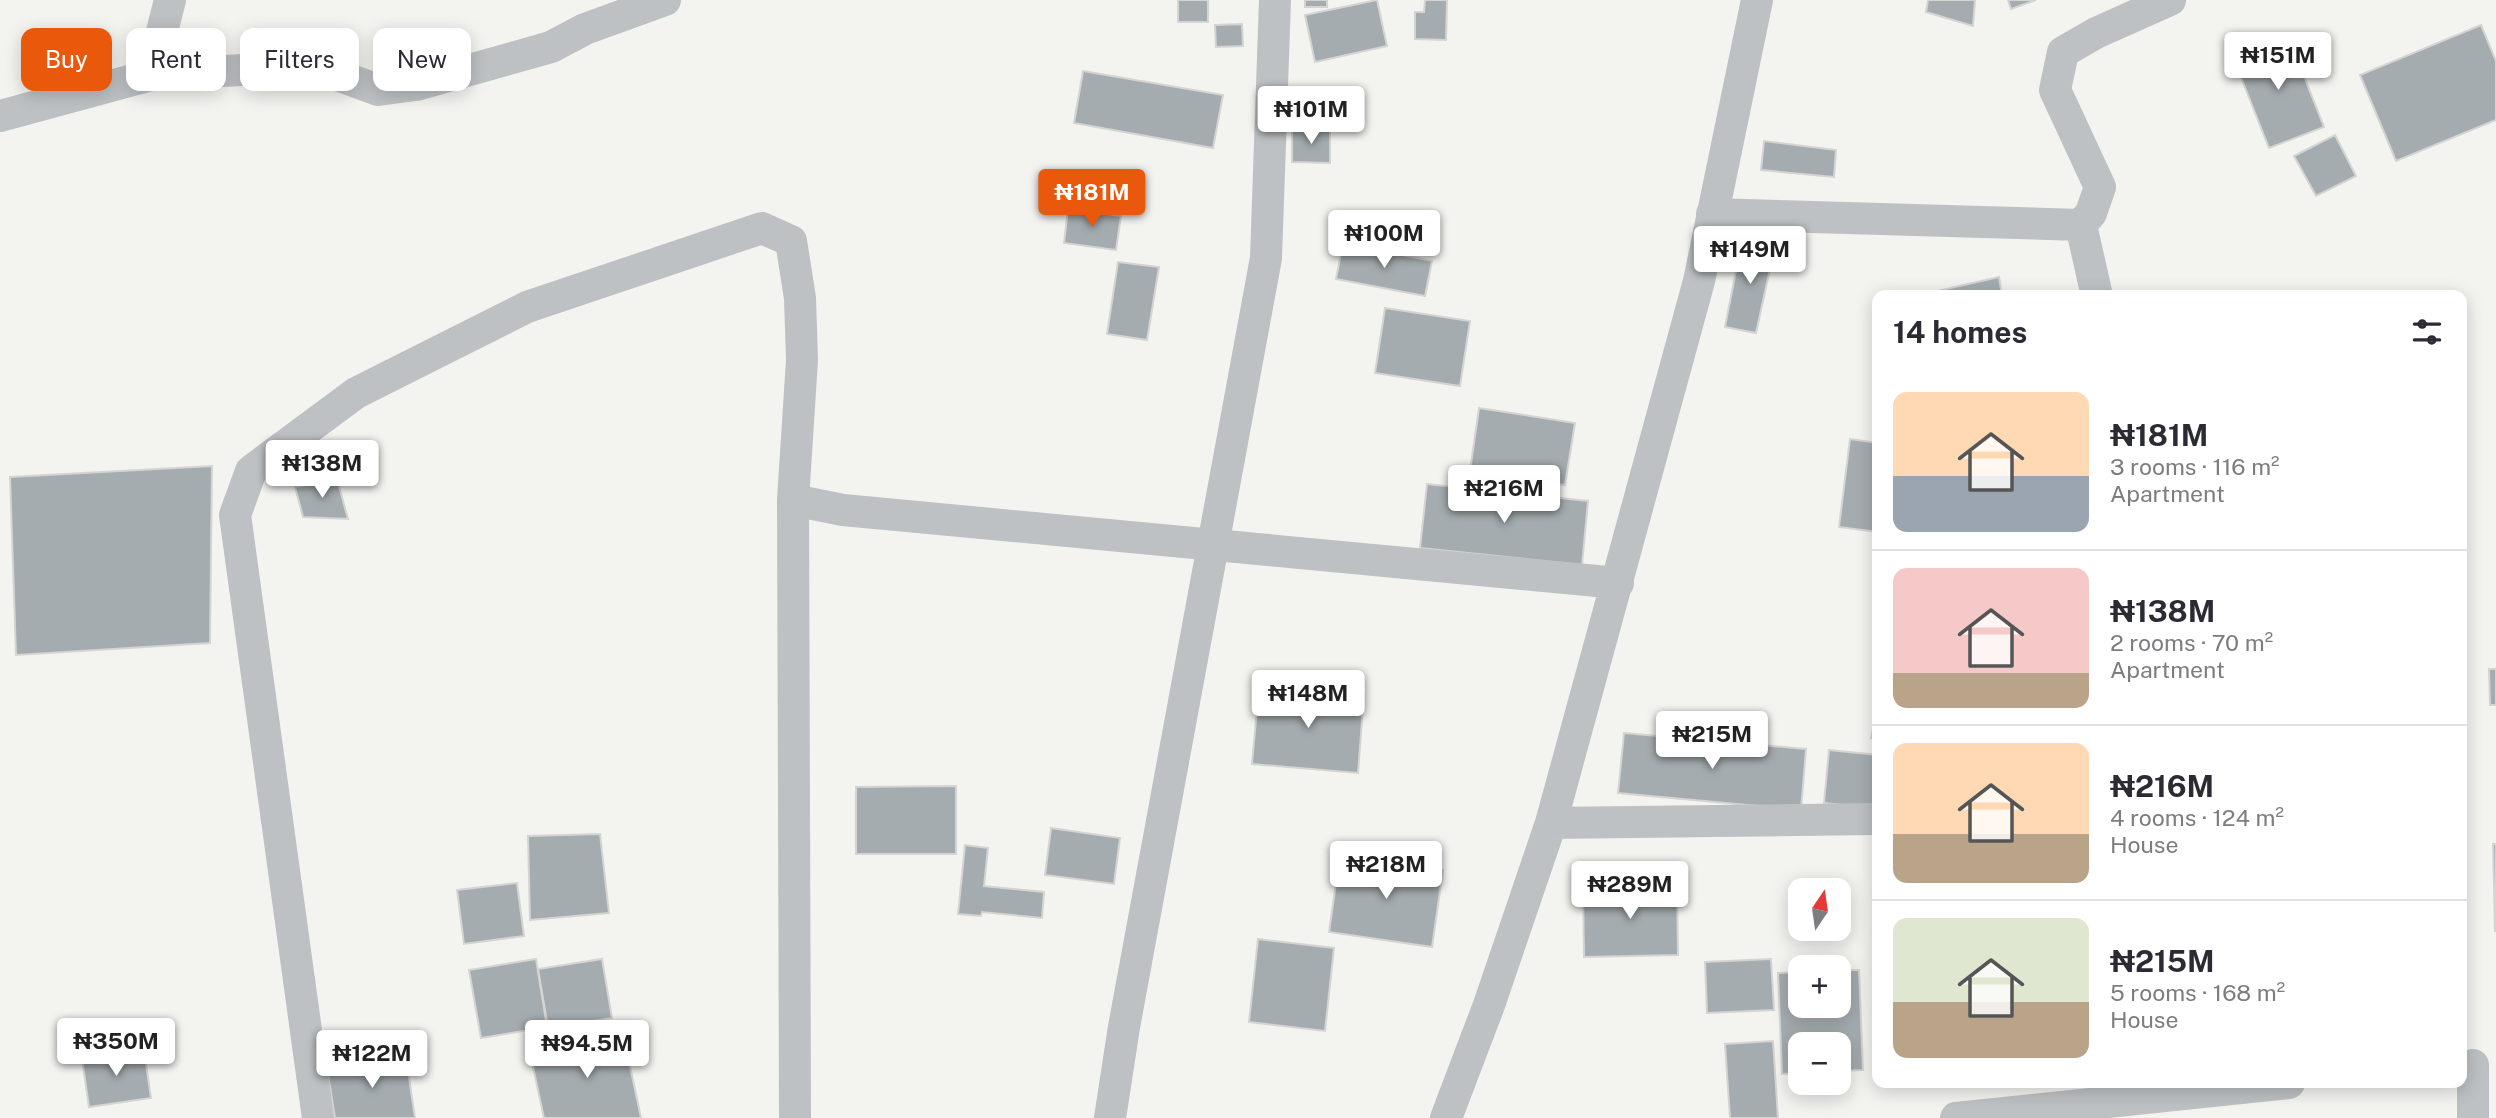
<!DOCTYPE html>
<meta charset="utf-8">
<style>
:root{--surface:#fff;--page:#f2f2f3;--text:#2b2b33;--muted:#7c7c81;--line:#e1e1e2;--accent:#ea580c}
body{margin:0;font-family:"Public Sans",sans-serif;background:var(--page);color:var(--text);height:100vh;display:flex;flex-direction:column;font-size:26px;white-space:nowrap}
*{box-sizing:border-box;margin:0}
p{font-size:23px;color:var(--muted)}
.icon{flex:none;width:38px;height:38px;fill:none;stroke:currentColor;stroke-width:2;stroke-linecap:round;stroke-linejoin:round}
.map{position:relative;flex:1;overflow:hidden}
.details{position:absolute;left:1872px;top:290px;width:595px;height:798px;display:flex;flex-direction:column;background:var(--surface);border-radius:14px;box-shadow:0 4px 18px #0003}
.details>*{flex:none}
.hud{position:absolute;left:21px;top:28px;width:665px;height:63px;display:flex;gap:14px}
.needle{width:46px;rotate:13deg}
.fabs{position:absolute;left:1788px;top:878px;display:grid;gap:14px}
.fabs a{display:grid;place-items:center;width:63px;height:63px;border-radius:14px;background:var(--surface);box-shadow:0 4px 18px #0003;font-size:35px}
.price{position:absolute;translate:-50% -60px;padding:0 16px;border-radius:7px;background:#fff;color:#222;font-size:23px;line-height:46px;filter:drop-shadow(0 2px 4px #0008)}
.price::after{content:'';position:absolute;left:50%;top:42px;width:21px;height:16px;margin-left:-10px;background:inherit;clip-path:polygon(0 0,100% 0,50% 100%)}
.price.active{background:var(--accent);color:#fff}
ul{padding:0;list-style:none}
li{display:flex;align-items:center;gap:21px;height:175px;padding:0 21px}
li+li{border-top:2px solid var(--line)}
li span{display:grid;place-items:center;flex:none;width:196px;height:140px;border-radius:14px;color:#555}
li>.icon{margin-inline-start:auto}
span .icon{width:84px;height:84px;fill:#fffc;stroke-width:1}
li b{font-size:30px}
h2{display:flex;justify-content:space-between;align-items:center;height:84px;padding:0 21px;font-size:30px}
.tag{padding:0 24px;border-radius:14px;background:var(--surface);box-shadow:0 4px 18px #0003;font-size:24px;line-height:63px}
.tag.active{background:var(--accent);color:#fff}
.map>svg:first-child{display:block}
.building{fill:#a5acaf;stroke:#d4d4d3;stroke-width:2}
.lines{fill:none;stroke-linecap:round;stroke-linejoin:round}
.street{stroke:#bdc1c3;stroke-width:32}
</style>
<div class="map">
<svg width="2496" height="1118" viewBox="0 0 2496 1118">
<rect width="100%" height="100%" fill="#f3f3f0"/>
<!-- building -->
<path class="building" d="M1178,0H1208V22H1178Z
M1305,0H1327V7H1305Z
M1377,0L1387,46L1315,62L1305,15Z
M1425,0H1447L1446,40L1415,39V12H1424Z
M1928,0H1975L1973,26L1926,12Z
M2008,0H2036L2011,9Z
M1242,24L1243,46L1216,47L1215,25Z
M2481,25L2496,61V120L2396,161L2360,75Z
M2288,36L2324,127L2269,148L2233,57Z
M1083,71L1223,95L1213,148L1074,123Z
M1292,130L1330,131V163L1292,162Z
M2335,135L2356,176L2316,196L2294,156Z
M1764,141L1836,150L1834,177L1761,170Z
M1068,209L1121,216L1116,250L1064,243Z
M1742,240L1775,246L1756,333L1725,327Z
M1343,243L1432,261L1425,296L1336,279Z
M1118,262L1159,267L1147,340L1107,334Z
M1999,277L2002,296H1934L1933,292Z
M1385,308L1470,321L1460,386L1375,373Z
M1479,408L1575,423L1565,485L1470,471Z
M1850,439L1878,443V532L1839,527Z
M212,466L210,643L16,655L10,477Z
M337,479L348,519L303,517L295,487Z
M1427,484L1588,501L1582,565L1420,548Z
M2489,669H2496V705H2490Z
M1259,686L1364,695L1358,773L1252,764Z
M1878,706V738H1871Z
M1624,733L1806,749L1801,810L1618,793Z
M1829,750L1878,755V809L1824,803Z
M956,786V854H856V787Z
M1051,828L1120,838L1114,884L1045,875Z
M600,834L609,913L530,920L528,836Z
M2493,844H2496V931H2495Z
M965,845L988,848L984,886L1044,892L1042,918L982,912L981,916L958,914Z
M1340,855L1443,870L1432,947L1329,932Z
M517,883L524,936L464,944L457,890Z
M1677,885L1678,955L1584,957L1583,886Z
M1258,939L1334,948L1325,1031L1249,1022Z
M536,959L547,1027L481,1038L469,970Z
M602,959L612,1018L548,1028L538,969Z
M1771,959L1774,1010L1707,1013L1705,962Z
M1839,970H1859L1863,1070L1839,1071V1045H1801V1073L1782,1074L1778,973L1801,972V1006H1839Z
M623,1033L641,1118H544L530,1053Z
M1773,1041L1778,1118H1730L1725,1044Z
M144,1050L151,1098L89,1107L82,1059Z
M406,1057L415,1118H335L327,1068Z"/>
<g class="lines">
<!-- street -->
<path class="street" d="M151,75L313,66L378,90L416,85L551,47L585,29L665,0
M0,116L151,75L170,0
M1712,214L2081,225L2091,213L2100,187L2055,90L2063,52L2096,33L2170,0
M2081,225L2097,296
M793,500L843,510L1618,583
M1551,823L1878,819
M2473,1065V1118
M318,1118L235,515L251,471L356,393L527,307L762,228L791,241L800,298L802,360L793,500L795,1118
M1110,1118L1124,1027L1266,258L1275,0
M1446,1118L1489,1005L1551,823L1699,281L1757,0
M1956,1118L2289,1083"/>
</g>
</svg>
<div class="fabs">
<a><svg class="needle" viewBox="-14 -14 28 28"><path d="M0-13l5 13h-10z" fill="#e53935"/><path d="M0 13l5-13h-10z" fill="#7c7c81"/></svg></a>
<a>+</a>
<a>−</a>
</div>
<b class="price" style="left:2278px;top:92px">₦151M</b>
<b class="price" style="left:1311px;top:146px">₦101M</b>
<b class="price active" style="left:1092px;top:229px">₦181M</b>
<b class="price" style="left:1384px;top:270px">₦100M</b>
<b class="price" style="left:1750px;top:286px">₦149M</b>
<b class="price" style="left:322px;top:500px">₦138M</b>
<b class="price" style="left:1504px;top:525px">₦216M</b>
<b class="price" style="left:1308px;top:730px">₦148M</b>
<b class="price" style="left:1712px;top:771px">₦215M</b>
<b class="price" style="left:1386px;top:901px">₦218M</b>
<b class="price" style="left:1630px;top:921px">₦289M</b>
<b class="price" style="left:116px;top:1078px">₦350M</b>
<b class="price" style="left:587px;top:1080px">₦94.5M</b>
<b class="price" style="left:372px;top:1090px">₦122M</b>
<div class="hud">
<a class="tag active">Buy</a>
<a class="tag">Rent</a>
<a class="tag">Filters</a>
<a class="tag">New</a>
</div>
<section class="details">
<h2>14 homes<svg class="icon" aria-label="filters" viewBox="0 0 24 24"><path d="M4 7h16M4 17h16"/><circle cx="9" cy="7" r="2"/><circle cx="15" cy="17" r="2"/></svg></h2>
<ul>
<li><span style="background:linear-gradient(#ffd9b3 60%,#9aa5b1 0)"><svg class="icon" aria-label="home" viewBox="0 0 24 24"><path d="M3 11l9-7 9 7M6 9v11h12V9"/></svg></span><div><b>₦181M</b><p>3 rooms · 116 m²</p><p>Apartment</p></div></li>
<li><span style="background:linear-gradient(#f6c9c9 75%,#b9a48a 0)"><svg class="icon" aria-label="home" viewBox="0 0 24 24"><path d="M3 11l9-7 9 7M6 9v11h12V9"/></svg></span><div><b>₦138M</b><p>2 rooms · 70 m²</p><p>Apartment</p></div></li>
<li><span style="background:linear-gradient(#ffd9b3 65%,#b9a48a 0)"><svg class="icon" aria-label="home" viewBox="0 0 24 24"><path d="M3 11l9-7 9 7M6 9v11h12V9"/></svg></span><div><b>₦216M</b><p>4 rooms · 124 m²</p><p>House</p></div></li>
<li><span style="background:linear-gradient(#dfe7d0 60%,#b9a48a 0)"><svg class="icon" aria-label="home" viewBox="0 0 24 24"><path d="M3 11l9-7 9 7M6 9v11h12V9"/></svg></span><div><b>₦215M</b><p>5 rooms · 168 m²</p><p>House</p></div></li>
</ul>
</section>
</div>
